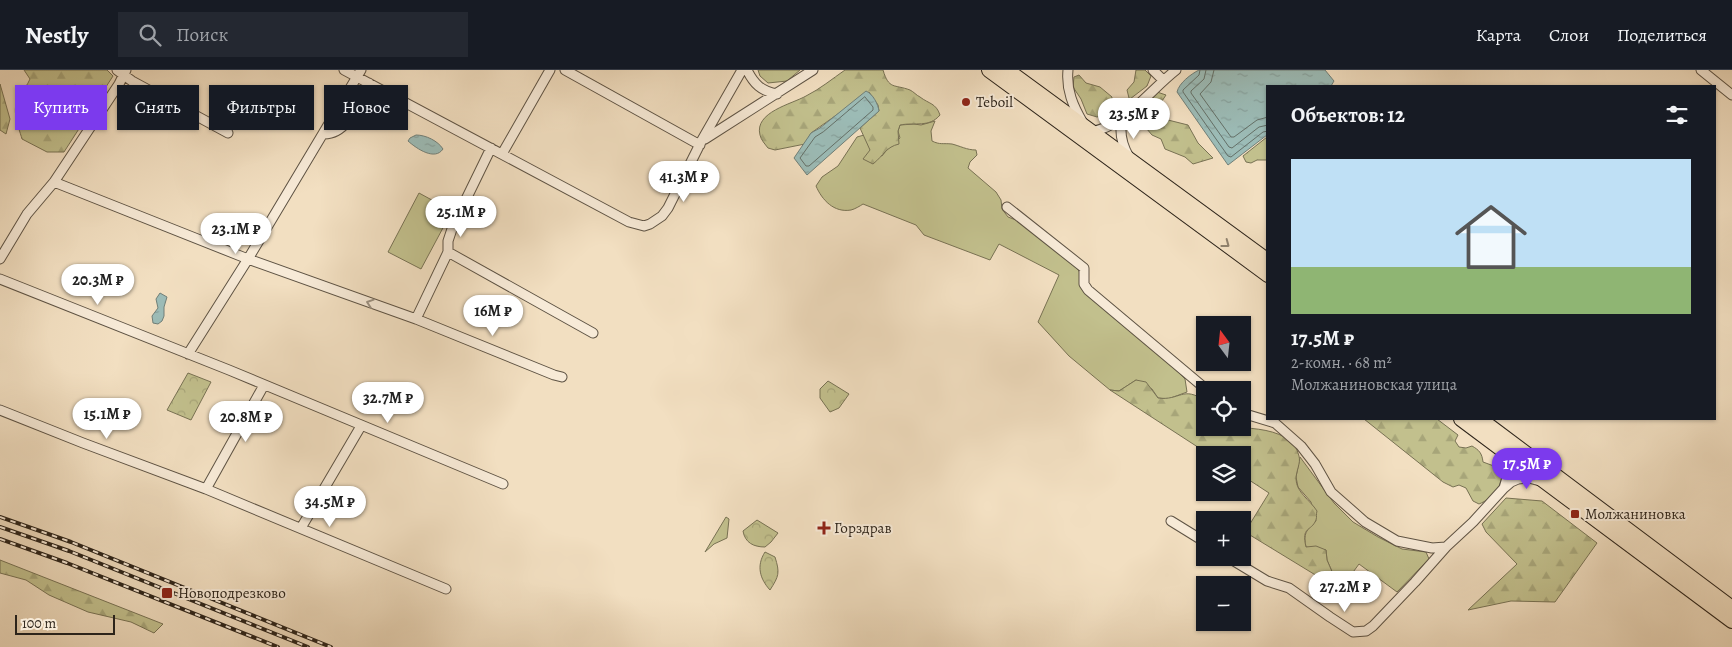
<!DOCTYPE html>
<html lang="ru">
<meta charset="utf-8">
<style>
:root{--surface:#171b24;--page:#242831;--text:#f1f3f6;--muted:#9ea1a6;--line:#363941;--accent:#7c3aed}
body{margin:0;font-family:Alegreya,serif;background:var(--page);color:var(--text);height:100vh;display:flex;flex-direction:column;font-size:19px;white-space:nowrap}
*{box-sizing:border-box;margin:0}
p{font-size:16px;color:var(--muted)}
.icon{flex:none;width:28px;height:28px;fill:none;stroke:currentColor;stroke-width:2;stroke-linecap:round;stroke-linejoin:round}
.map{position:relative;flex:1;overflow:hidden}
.panel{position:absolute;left:1266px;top:15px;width:450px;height:335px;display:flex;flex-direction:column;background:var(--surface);border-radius:0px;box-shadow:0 1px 4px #0004}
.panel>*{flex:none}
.guide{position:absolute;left:15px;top:15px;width:475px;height:45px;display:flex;gap:10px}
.needle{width:32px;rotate:345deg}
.tools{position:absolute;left:1196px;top:246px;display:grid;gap:10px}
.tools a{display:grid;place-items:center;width:55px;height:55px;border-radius:0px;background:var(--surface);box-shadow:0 1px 4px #0004;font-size:25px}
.scale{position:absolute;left:15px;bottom:12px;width:100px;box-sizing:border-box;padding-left:5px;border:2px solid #2d241a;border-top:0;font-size:14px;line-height:18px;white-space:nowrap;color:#2d241a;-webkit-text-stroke:4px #f7ead7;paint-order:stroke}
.price{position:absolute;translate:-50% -42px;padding:0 11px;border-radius:18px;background:#fff;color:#222;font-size:16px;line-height:32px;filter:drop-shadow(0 1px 2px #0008)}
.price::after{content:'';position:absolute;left:50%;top:30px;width:15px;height:11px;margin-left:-8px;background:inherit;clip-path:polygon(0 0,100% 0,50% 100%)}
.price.active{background:var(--accent);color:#fff}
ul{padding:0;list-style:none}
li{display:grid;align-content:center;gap:10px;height:265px;padding:0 25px}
li span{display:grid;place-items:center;height:155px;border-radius:0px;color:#555}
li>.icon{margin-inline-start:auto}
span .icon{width:90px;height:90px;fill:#fffc;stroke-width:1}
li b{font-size:21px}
h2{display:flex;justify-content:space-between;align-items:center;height:60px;padding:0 25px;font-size:21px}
.pill{padding:0 18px;border-radius:0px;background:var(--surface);box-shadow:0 1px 4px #0004;font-size:18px;line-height:45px}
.pill.active{background:var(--accent);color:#fff}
header{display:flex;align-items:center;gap:30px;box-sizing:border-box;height:70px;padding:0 25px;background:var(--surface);border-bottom:1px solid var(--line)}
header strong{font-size:24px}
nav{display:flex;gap:28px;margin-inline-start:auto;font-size:18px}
.search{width:350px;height:45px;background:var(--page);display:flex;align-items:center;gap:12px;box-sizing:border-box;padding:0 18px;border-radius:0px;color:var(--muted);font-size:19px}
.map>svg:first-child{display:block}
.grass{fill:#c2c08d;stroke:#787254}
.forest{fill:url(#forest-firs);stroke:#787254}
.park{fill:url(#park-crowns);stroke:#787254}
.water{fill:url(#water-ripples);stroke:#707f78}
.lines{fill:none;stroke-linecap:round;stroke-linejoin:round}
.shore{stroke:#647068;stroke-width:1}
.minor-casing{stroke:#5e5344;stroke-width:11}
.highway-casing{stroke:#2d241a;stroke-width:16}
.minor{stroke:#f7ead7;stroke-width:9}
.highway{stroke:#f2dfc1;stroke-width:14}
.rail-casing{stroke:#2d241a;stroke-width:4}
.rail{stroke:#f7ead7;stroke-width:2;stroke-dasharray:5.5;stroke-linecap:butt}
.oneway{stroke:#90826e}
.oneway2{stroke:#9c9182}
.poi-dot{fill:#8f2418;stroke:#f7ead7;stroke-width:2}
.labels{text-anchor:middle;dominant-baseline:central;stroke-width:4;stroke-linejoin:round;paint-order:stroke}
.poi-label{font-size:15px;fill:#2d241a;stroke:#f7ead7;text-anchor:start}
</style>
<header>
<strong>Nestly</strong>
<div class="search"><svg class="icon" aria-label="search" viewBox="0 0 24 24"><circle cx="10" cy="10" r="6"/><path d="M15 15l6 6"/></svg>Поиск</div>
<nav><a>Карта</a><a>Слои</a><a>Поделиться</a></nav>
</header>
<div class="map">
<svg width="1732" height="577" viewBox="0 0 1732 577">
<defs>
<pattern id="forest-firs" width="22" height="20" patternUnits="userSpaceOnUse" patternTransform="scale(1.25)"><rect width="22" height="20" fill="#c2c08d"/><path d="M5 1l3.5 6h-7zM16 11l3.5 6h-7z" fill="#a7a579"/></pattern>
<pattern id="park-crowns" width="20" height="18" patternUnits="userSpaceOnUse" patternTransform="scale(1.25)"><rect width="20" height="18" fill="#c2c08d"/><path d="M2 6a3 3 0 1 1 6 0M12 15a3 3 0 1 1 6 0" fill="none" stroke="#a7a579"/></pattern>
<pattern id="water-ripples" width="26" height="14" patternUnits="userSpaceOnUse" patternTransform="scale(1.25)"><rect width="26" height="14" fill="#9cbcb7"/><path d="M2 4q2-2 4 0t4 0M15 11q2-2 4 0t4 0" fill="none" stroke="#87a19d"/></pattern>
</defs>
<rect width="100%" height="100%" fill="#f2dfc1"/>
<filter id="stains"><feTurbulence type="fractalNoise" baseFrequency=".004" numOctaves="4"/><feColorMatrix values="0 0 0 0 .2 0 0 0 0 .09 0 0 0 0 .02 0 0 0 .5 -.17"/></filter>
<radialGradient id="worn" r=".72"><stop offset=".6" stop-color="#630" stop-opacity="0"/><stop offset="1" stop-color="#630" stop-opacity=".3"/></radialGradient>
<!-- grass -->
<path class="grass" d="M758,0H800L787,11L768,13L760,6Z
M935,51L931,61L932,71C940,75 943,73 952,74C960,76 967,80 976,80L977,85L970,92L968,98L996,122L1001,130L1002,139L1008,147L1024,153L1076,197L1081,204L1080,214L1154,278L1185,309L1187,322L1168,329L1158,328L1152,319L1136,310L1119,321L1110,320L1069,286L1038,252L1059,205L999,174L990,190L924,165L916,155L863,134C860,136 855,139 851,140C834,143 822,130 816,116L822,107L838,96L857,67L864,65L871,81L882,86L889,77L900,68L898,61L900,55L914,54L921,55Z
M419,123L452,141L421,199L388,182Z
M1300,387L1334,433L1353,452L1378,467L1402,479L1426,482L1429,489L1397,522L1359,494L1340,520L1327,490L1326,480L1306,477C1303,464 1306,460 1316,451L1311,432L1298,417L1296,407Z
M726,447L729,449L727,468L714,474L705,482Z"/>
<!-- forest -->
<path class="forest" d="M24,0H107L113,6L64,82H47L22,69C18,55 11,40 19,26C23,20 27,16 30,9Z
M845,0H883C889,20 894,14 910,20C914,22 916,25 920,27C929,34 936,33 940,45C929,58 915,52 900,55L898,61L899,74C886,77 884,85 873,94L863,89L870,80L860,58L879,41L878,35L869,22L811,63L805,74L775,80L768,78C765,74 761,70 760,65C754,42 792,34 806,26C820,19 832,9 845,0Z
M1136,0H1145L1151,6L1147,16L1130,29L1129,28L1127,20L1134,12Z
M1079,5L1086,13L1100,17L1112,27C1110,40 1111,43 1097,47L1087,44L1081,29L1073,17L1074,7Z
M0,14L10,49L6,64L0,60Z
M1157,22L1166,25L1160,34L1159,44L1168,50L1188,55L1198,73L1213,88L1193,94L1185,87L1165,79L1161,69L1152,65L1135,45L1140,35Z
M1267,67V90H1257L1251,93L1246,92L1243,86Z
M1136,310L1146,312L1158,328C1180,331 1183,315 1205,331V358C1230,358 1292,352 1299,386C1301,393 1296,401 1296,409C1296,422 1310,430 1317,441C1316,444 1317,447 1316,450C1311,462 1301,456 1306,477L1316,476L1326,480L1327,490L1340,520L1245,462L1269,423L1243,406L1242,385H1210L1110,320L1119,321Z
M1364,349H1437L1458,365L1455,371L1459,377L1466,378L1472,376C1479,380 1482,383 1483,392L1502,399C1503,415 1494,428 1479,434L1473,431L1466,418L1459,415L1453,417L1443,412Z
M1506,428L1542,431L1597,473L1555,532L1511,531L1468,540L1517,494L1486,462L1482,454Z
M0,490L163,554L154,563L131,552L88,542L49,525L26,510L0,503Z"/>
<!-- park -->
<path class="park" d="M188,303L211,312L191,350L167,340Z
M828,311L849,324L839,338L830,342L820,328V319Z
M757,450L778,463L771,472L765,477C754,477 745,473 743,461Z
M765,482L775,487C780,503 779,506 770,520C760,509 756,496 765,482Z"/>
<!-- water -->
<path class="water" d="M1199,0H1325L1334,11L1331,16H1268L1267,65L1228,95L1177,22C1179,13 1191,4 1199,0Z
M866,21C873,24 878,34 879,41L807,105L794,88L811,63L820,58Z
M416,65C426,65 438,71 443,79C435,91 417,79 408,71L410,68Z
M160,223L167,227L164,237V246L162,251L158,254L153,253L152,246L158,238L156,229Z"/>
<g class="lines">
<!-- shore -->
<path class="shore" d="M1200,0L1199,5L1183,20V22L1228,86L1231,87L1263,62L1268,61
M1206,0L1204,9L1191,21V23L1229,77L1232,78L1259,57L1268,55
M1214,0L1211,12L1200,24L1231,67H1234L1257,50L1268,47
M865,27L873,37V40L809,96H806L800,88L815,67L823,62Z"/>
<defs>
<path id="minor" d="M117,0L132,11L228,63
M344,0L629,152L644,156L650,154L662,146L668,138L702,70L742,0
M565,0L700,75
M747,0C754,14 761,21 777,24
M1068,0C1066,20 1073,36 1083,53
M1153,0L1163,10
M1701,0L1732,25
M1122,49C1119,63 1122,75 1129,87
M1091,62C1126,55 1148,22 1176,0
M323,64C348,65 359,32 369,13
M705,69L813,0
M502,84L550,0
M54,112L248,189L416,249L554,305L562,307
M1007,137L1084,198V214L1088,220L1207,320
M448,182L593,263
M0,189L27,144L54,112L119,14L126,0
M0,209L229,300L503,414
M416,249L448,182V171L453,156L491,78
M188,284L248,189L361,0
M0,340L83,373L206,419L446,519
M1242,343L1275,353L1301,376L1315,394L1331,422L1365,452L1397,471L1432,478L1446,477
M1500,381C1509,393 1509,405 1504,418
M206,419L264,315
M1171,451L1205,472
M301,458L361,356
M1229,488L1267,511L1289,518L1330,547L1353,562L1366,561L1373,556L1415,512L1446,477L1473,452L1504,418L1511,412L1518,409L1529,408L1540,411"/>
<path id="highway" d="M989,0L1268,205
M1007,0L1268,191
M1461,349L1732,551
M1480,349L1732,538"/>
</defs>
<!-- minor casing -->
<use href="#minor" class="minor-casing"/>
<!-- highway casing -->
<use href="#highway" class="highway-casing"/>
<!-- minor -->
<use href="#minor" class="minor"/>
<!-- highway -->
<use href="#highway" class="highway"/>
<defs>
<path id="rail" d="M0,447L71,472L331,577
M0,457L69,481L308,577
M0,469L67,493L278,577"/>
</defs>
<!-- rail casing -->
<use href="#rail" class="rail-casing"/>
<!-- rail -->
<use href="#rail" class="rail"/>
</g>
<!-- one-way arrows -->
<defs><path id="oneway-chevron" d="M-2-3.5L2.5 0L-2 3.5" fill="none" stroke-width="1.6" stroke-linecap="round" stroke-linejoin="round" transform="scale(1.25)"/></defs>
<use class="oneway" href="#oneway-chevron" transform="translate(1226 174) rotate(37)"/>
<use class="oneway2" href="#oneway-chevron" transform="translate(370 233) rotate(-161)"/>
<!-- markers -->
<g class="poi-dot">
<circle cx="966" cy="32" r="5"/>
<rect x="1570" y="439" width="10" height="10" rx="2.5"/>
<path d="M821.5 450.5h5v5h5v5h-5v5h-5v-5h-5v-5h5z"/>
<rect x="161" y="517" width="12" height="12" rx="2.5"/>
</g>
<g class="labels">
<!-- poi labels -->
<g class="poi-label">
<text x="976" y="32">Teboil</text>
<text x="1585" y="444">Молжаниновка</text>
<text x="834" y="458">Горздрав</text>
<text x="178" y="523">Новоподрезково</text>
</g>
</g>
<rect width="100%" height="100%" filter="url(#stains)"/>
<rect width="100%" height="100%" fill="url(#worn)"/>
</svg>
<div class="tools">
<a><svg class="needle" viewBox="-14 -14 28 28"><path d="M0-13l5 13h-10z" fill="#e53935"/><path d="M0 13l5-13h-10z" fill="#9ea1a6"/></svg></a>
<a><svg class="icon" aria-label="locate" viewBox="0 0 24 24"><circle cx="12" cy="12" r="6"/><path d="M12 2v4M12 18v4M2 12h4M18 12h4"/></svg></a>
<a><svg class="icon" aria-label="layers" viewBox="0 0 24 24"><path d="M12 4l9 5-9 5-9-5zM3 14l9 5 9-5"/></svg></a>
<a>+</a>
<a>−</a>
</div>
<div class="scale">100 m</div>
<b class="price" style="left:1134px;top:70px">23.5M ₽</b>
<b class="price" style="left:684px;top:133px">41.3M ₽</b>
<b class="price" style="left:461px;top:168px">25.1M ₽</b>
<b class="price" style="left:236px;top:185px">23.1M ₽</b>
<b class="price" style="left:98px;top:236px">20.3M ₽</b>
<b class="price" style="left:493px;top:267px">16M ₽</b>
<b class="price" style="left:388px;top:354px">32.7M ₽</b>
<b class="price" style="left:107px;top:370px">15.1M ₽</b>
<b class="price" style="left:246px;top:373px">20.8M ₽</b>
<b class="price active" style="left:1527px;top:420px">17.5M ₽</b>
<b class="price" style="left:330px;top:458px">34.5M ₽</b>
<b class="price" style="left:1345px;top:543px">27.2M ₽</b>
<div class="guide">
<a class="pill active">Купить</a>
<a class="pill">Снять</a>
<a class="pill">Фильтры</a>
<a class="pill">Новое</a>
</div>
<section class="panel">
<h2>Объектов: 12<svg class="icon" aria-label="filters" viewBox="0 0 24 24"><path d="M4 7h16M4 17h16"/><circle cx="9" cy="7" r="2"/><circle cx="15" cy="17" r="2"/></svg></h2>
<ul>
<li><span style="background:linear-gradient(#bfe0f5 70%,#8fb573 0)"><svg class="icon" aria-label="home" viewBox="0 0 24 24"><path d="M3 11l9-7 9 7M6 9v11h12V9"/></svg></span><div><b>17.5M ₽</b><p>2-комн. · 68 m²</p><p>Молжаниновская улица</p></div></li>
</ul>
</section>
</div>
